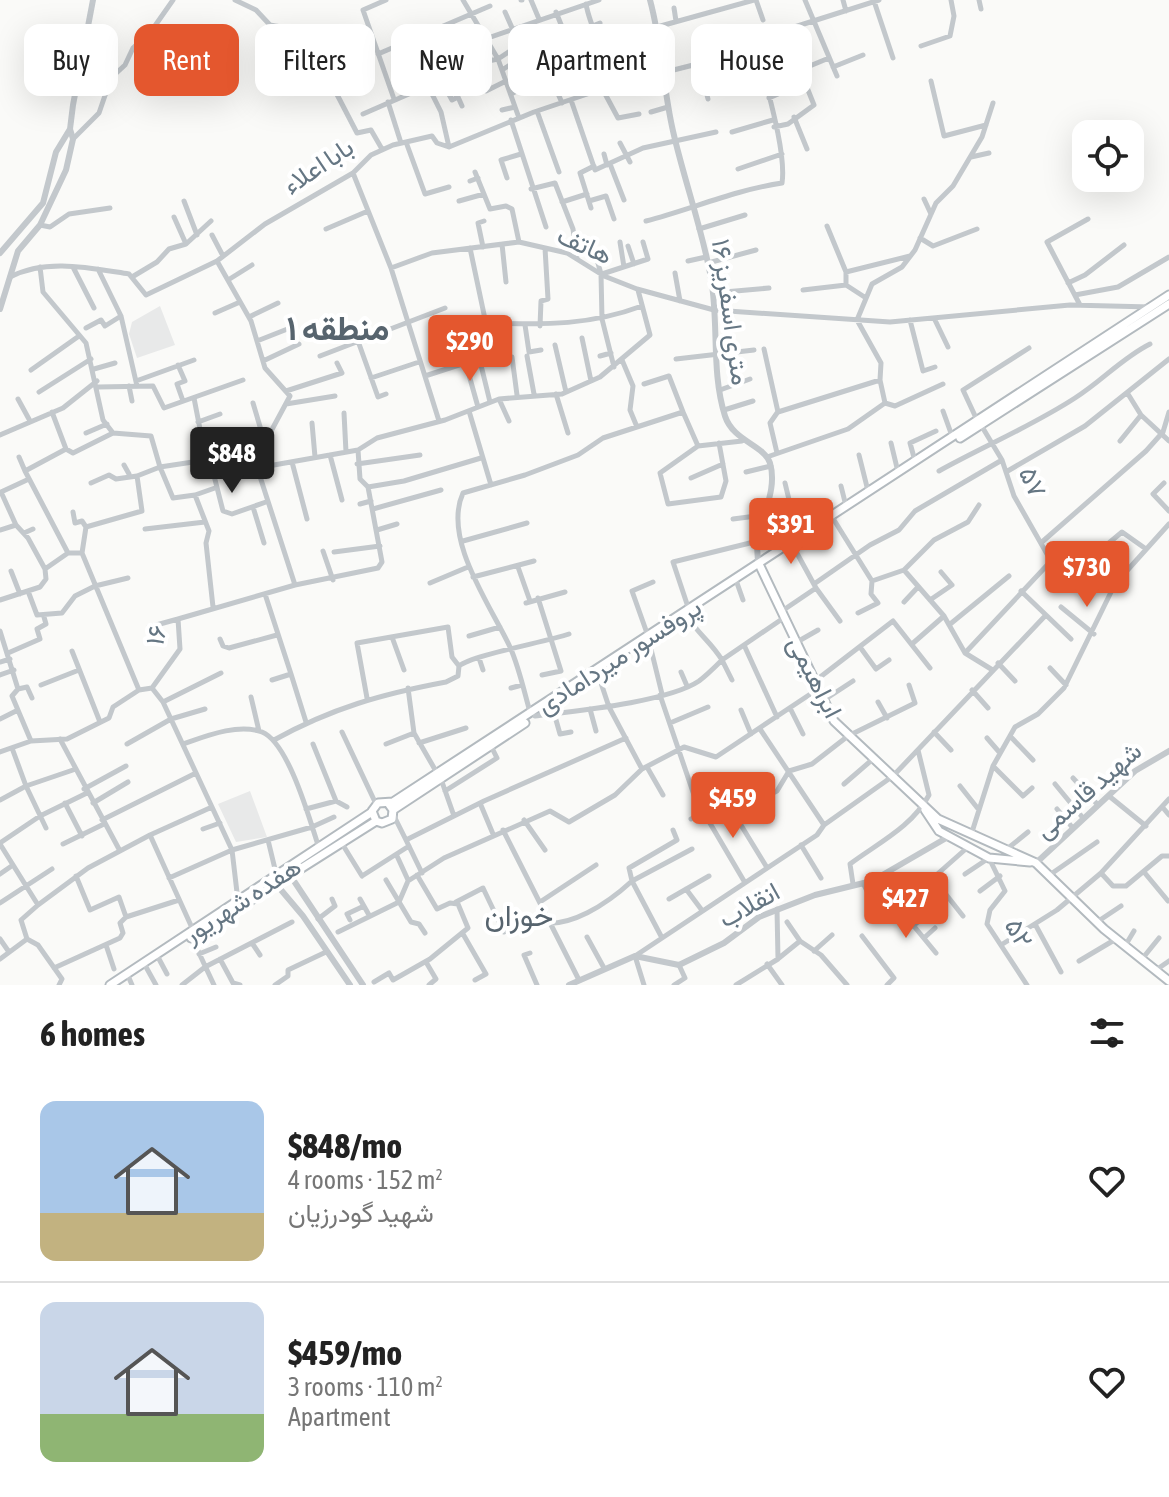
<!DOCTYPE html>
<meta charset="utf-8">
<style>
:root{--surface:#fff;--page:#f2f2f2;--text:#222;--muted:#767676;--line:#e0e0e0;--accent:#e4572e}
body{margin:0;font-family:"Asap Condensed",Vazirmatn,sans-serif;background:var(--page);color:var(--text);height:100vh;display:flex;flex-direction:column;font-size:30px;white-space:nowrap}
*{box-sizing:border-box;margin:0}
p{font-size:26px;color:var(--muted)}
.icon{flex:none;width:44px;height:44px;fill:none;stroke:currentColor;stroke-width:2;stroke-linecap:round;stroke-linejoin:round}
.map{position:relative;height:985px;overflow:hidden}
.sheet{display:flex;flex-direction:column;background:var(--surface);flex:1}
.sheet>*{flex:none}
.top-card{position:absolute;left:24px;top:24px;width:1122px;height:72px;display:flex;gap:16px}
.tools{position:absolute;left:1072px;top:120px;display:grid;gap:16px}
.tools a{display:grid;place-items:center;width:72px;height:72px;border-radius:16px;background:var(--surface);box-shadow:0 8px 32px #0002;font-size:40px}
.price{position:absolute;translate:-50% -68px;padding:0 18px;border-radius:8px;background:var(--accent);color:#fff;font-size:26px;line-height:52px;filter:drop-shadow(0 2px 4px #0008)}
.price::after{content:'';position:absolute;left:50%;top:48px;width:24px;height:18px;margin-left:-12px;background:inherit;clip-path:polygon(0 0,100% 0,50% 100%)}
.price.selected{background:#222;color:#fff}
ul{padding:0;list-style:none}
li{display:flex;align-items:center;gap:24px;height:200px;padding:0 40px}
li+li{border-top:2px solid var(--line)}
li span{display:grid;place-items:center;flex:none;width:224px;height:160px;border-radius:16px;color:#555}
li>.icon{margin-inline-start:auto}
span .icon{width:96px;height:96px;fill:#fffc;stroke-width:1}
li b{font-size:34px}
h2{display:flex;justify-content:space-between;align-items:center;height:96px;padding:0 40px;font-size:34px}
.chip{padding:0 28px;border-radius:16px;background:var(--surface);box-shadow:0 8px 32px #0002;font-size:28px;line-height:72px}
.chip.selected{background:var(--accent);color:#fff}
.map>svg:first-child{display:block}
.built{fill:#e8e9e9}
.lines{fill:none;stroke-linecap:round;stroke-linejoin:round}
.secondary-casing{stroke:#b3babf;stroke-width:11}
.minor{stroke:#c3c8cc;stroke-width:5}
.tertiary{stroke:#c3c8cc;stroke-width:6}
.secondary{stroke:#fff;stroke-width:7}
.labels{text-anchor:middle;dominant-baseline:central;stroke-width:8;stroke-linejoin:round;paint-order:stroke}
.street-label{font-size:26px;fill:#657683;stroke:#fff}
.quarter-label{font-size:30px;fill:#57646e;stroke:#fff}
.district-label{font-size:34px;font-weight:bold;fill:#57646e;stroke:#fff}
</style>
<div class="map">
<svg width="1169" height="985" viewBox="0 0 1169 985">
<rect width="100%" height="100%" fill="#fafaf8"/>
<!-- built -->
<path class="built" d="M160,306L175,345L137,358L129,334L132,322Z
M250,791L267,837L236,842L218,804Z"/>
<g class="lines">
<defs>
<path id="secondary" d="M960,438L1169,304
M759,564L834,721L938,819L1036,863L1104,929L1169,981
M388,803L393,810L392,819L382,823L376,821L372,811L378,803L393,802L1169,295
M393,810L525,723
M925,810L939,831L989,858L1030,862
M191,938L376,821
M110,985L372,812"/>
</defs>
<!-- secondary casing -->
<use href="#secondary" class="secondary-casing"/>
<!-- minor -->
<path class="minor" d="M235,0L256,10L270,25C305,30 337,46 370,31
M386,0L363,10L394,99
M463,0L498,59L519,118
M521,0H522
M531,0L539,19
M756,0L763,20
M805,0L837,76
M843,0L846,11
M979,0L981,9
M874,1L893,58
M586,4C591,33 609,57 614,85
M674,8L676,21
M505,12L513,30
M556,12L562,27
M590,27L600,23
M657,27L754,0
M313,31L330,81L357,133L371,130L382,149
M739,36L742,50
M408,42L415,68L427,63L424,52
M921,46L950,36L954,16L951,0
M466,52L485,39L599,0
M378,54L490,6
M552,55L543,58L562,103
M324,60L340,55L331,39
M699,64L708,99
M609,65L647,49L660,48
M833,67L863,55
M502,70L527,54
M506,81L486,91L473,64L498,59L510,51
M931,81L944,136L986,125
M428,86L441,112L449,147
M603,90L618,118L639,114
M511,94L535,81L597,61L604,55
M769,98L805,82
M571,100L595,170L643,148L716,132
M388,102L401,143
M502,110L515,107
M537,111L559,172
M651,112L668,107
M363,114L441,80L452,100L458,97L462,106
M794,117L807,149
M511,120L546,227
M774,127L788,124L814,105L800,70L829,58
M732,132L773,120
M73,139L99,113L111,78L125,65L133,48L152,30L173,0
M406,142L425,194L449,187
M620,143L630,162
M604,154L607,165
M971,157L989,153
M610,164L624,200
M738,169L782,154
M475,172L490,209L506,206L512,209L519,242
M353,173L391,268L439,421
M507,178L501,160L521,154
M470,181L478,178
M531,189L555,183L573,229L577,258
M924,199L931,214
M184,201L197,235
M459,201L484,194
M589,201L606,196L614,219
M562,202L587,194
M591,208L580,173L594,166
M174,217L186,244
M646,221C692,209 735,190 782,183C787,151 764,79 756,44
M40,225L50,227L69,214L110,208
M827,226L846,272V285
M326,229L368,211
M699,229L745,215
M212,235L223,256
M920,238L933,246L977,229
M620,242L624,267
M502,244L506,282
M593,245L601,274L602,319L614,367
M628,246L634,264
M483,247L478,223L484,221
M470,248L485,319L492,323C546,325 591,325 642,306
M217,261L251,321L265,368L290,396L255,461L211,464L206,460L160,467L151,436L113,433L73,453L66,449L25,471L68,553H82L139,690L152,688L163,702L232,850L238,901
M688,261L706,257
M708,263L756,250
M40,267L43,292L86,343L103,420L113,433
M73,267L94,308
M391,268L432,253L519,242L567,253L604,276L637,289L714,310L890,322L1070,305L1151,307
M98,269L121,316L137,386
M846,272L910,256
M675,273L680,301
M602,274L648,259L643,242
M10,277C46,258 90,268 129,274L146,295L217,261L265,224L353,173L371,155L393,145L432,136L437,143L449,147L534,112L614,85L733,55L785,30L879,0
M132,277L157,262L169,249L186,244L211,221
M228,280L252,265
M1068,283L1085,275L1124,245
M803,290L846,285L866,298
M713,293L769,288
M1075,295L1118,287L1169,257
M1080,305L1047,242L1088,219
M215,313L240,302
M249,317L278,303
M934,318L948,347
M910,320L923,371L935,367
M525,325L529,352L541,350
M540,326L541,301L548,299L545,248
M86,328L101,320L105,326L121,316
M582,338L591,381
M257,341L290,328
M358,341L378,397L386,394
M555,345L566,392
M764,349L778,412L880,380L885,403L848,429L767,457
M320,356L445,308
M527,356L534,394
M600,356L611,353
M479,357L490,402
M512,357L517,395
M676,359L754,350
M622,360L633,386L630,410L637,427
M263,361L299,344
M178,365L185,381L177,384L183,401
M94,369L115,363
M31,370L79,336
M469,375L478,407
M425,376L465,363L464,329L491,324
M371,378L419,362
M880,380L881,363L857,320L872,284L902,267L915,250L936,203L953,186L982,137L993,103
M136,381L194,360
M644,384L669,376L683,412
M129,386L132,401
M98,387L153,386L164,408L243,380
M720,390L750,379
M286,391L342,373L337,363
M39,392L91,359
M556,394L568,433
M1128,394L1141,415L1169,441
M194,398L206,460
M18,399L30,421
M499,399L509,421
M253,403L264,440
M885,403L895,406L943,384
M286,404L335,396
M724,410L753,401
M469,411L491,485
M943,411L952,436
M52,412L66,449
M344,413L346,452
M977,420L963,390L1029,348
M198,422L220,414
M312,423L315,457
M981,425L1002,460L1014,496L1051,561
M86,433L107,424
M0,435L63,408L97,381
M1120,441L1141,415
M891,443L898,472
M698,446L660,473L668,504L721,497L726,481L719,443
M777,453L770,423L777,413
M330,455L342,500
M859,455L868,491
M19,457L25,471
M915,461L910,443L936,431
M292,462L307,519
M211,464L223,511L232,514L266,502
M357,464L420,455
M124,465L129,474
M257,468L358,450L377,438L445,420L499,399L562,394L600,377L650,335L638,290
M939,471C984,446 1032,426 1075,398C1102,381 1122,358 1150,344
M746,472L771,466
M1006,472L1085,426L1169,359
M691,478L723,464
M91,483L109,475L116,479L137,476
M785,483L798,537
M1164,483L1153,494L1169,511
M841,486L846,506
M368,487L404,481L481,458
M195,495L215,488
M360,504L371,501
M253,507L264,543
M373,509L441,490
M73,512L75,523L82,521L86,527
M733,519L764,515
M834,520L872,581L904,570L934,540L968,522L979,505
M16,525L28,538L45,569L68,553
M145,529L205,522
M0,530L16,525L1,492L29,479
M377,530L397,524
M24,533L33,529
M463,541L527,523
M1042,542L1146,451L1163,432L1169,412
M323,551L333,580
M334,552L380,546
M82,553L86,527L142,511L137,476L160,467L173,498L195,495L209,531L206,543L213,607
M518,567L530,601
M904,570L944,616L965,653L991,669
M11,571L20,594
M473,577L534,561
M430,583L468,567
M737,583L743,600
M814,584L870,545L899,530L915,511L1002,460
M295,585L378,568L382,562L368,487L360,479L358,450
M816,588L840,621
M28,591L37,615L62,613L75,596L95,586L128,578
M1021,591L1071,639
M265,594L291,674L272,680
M538,598L561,671L542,675
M0,600L40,587L46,579L45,569
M930,600L952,585L941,572
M904,602L918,587
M526,603L565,592
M1061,607L1094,634
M689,610L673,562L758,541
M782,611L816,588L793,546
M858,613L878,603L871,594L872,581
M687,616C698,634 711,642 722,660L785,617
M949,625L1009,576
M149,627L178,619
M0,631L18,689L12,696L31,741
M469,636L500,627
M648,636L632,591L653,582
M392,637L404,670
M220,639L223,646L229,648L277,635
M649,641L662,694
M797,642L818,630
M912,644L944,616
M744,645L777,717
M860,647L876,669L889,660
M72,651L100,722
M8,653L40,639L37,629L46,624L44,617
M965,653L1051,561L1063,559L1079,568L1122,532L1146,549
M479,658L483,670
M0,662L10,659
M998,663L1015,681
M1050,668L1066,685
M681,672L687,686
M291,674L306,722
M598,674L609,707L642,769
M0,675L14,670
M815,681L893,621L930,668
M41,685L79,670
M152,688L180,649L178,619L295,585L255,461
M408,688L414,733L437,773
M511,688L522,685
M18,689L27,687L32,698
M972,690L988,708
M660,695L695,798
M251,697L259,731
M367,698L357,643L448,627L452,657L459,666
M824,700L853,681
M163,702L221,673
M878,702L887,718
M790,708L803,734
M590,709L596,731
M741,710L751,734
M530,712C524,691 519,667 510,647C491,606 442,539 463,493L525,475L578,455L603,438L683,412L698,446L742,441
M554,713L560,734L571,732
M535,716C575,711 668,702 699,681C707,675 715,667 722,660L732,680
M0,719L18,710
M670,723L708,707
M760,729L824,825
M342,732L376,804
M934,732L951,750
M1010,736L1033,760
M987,738L1000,753
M60,739L120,851
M274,740C332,708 382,694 446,682L458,676L459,666C472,655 546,642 569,634
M419,743L466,728
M127,744L171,719L205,709
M183,744C206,736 238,723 262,732C289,743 310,821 319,848
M313,744L336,801
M386,744L414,733
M0,752L31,741L67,739L109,718L113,707L139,690
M647,767L663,795
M994,767L1023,796L1032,788
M1073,778L1098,805
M441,779L454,816
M844,784L873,759
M1055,784L1083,818
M960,786L979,810
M84,789L126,766
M445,791L497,758L491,746
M1109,796L1146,826
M725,799L766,866
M0,800L26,786L12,748
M754,802L777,791L789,771L812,764L848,736L915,703L909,685
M65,803L82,836
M93,803L128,782
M480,803L493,834
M306,809L336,801L347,807
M1057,809L1072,827
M1164,809L1169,815
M394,816L406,840
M691,819L704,813L744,881
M102,820L196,773
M524,820L545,850
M46,828L26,786L73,770
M203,829L220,823
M503,830L579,980
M972,832L993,766L1015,727L1038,714L1064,688L1115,584L1169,524
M150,835L212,807
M268,840L275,869
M341,842L362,876L409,846
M0,843L40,816L87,793
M0,844L38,905L88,868L150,835L193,930
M63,844L104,824
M801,845L821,878
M1007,849L1028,832
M397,856L408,880
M1144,872L1168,901
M422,873L406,840L484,801L626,738
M1101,873L1113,886H1126L1162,856H1169
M0,874L13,865
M965,874L989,858L1005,891L990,910L987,924L1027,985
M1051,874L1097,842
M76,876L90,910L119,897L126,917
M169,878L232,850L312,827L334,817
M933,878L963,916
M386,880L411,922L419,924L425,933
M863,883L880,917L891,915L968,847
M853,884L850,864C878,843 912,827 929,795L918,750
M686,889L701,909
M980,891L1000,876
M360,899L369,915
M669,899L709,876
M456,902L483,888L504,932
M540,902L596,865
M0,903L52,869
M899,908L936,953
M318,919L335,906L332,899
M350,920L347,914L364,906
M787,922L800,941
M1097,922L1121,906
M1035,924L1061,972
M913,926L927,914
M528,929L536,922C569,930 608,903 632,881L629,868L677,840L673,830
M338,932L399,902L408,881L444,858L550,811L569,822L615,795L642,769L684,747L716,757L818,689
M463,934L486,974L475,980
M661,936L632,881L692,849
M862,936L894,978L887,985
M587,937L604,968
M192,938L214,985
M924,938L935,928
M0,939L9,952
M27,939L38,945L62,979L59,985
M252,943L260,955
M106,945L114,969
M1001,945L1057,910L1101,873L1169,799
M1125,946L1134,931
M814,951L832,935
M530,953L524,955L537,985
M199,954L216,947
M779,958L800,941L821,955L847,985
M0,959L27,939L21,920L38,905
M159,959L167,974
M220,959L233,983L240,985
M1142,959L1159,938
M1079,961L1116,939
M426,962L436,979L429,985
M767,964L782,985
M146,967L156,985
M54,968L120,938L123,933L120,923L126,917L179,900
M1156,970L1169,961
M129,978L132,985
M374,982L389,973L393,980L430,959L468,928L458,904L450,903L437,909L417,875
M182,985L205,967L292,922
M275,985L288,976V970L326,952
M644,985L635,956L817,835L824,825L893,776L1045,616
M674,985L685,978L679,965
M736,985L778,959L777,909"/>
<!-- tertiary -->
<path class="tertiary" d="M650,0C662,44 663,88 673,131C684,180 702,228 711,278C719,324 711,372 725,416C733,441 764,445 770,463C780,497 750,531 759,564
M0,253L43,203L56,152L70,129
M0,309L18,251L40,225L66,170L73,139L70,129L73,105L93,0
M1036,863L1135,771L1169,751
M290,875L363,985
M276,884L303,916L350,985
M569,985L635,956L679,965L724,943L759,917L815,895L872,881L948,837"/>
<!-- secondary -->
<use href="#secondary" class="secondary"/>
</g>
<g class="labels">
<!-- street labels -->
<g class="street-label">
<text transform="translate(318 166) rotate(-34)">بابا اعلاء</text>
<text transform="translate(585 245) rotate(24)">هاتف</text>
<text transform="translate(731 312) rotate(82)">۱۶ متری اسفریز</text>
<text transform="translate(1033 482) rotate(65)">۵۷</text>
<text transform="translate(156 635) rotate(-78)">۱۶</text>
<text transform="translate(619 656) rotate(-33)">پروفسور میردامادی</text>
<text transform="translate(815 677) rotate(63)">ابراهیمی</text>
<text transform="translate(1088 790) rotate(-41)">شهید قاسمی</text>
<text transform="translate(242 900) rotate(-33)">هفده شهریور</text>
<text transform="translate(749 905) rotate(-29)">انقلاب</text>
<text transform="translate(1019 933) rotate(61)">۵۲</text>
</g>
<!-- quarter labels -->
<g class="quarter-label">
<text x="519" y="915">خوزان</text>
</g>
<!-- district labels -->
<g class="district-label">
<text x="338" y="327">منطقه ۱</text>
</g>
</g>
</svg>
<div class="tools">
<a><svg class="icon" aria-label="locate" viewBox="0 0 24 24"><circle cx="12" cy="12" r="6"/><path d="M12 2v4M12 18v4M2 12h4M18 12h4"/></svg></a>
</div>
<b class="price" style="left:470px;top:383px">$290</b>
<b class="price selected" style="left:232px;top:495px">$848</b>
<b class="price" style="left:791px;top:566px">$391</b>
<b class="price" style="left:1087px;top:609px">$730</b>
<b class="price" style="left:733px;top:840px">$459</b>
<b class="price" style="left:906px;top:940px">$427</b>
<div class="top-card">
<a class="chip">Buy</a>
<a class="chip selected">Rent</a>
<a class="chip">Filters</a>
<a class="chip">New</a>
<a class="chip">Apartment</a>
<a class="chip">House</a>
</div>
</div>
<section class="sheet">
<h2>6 homes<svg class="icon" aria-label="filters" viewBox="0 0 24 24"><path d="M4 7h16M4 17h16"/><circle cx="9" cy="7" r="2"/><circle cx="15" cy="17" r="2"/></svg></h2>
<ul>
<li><span style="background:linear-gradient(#a9c7e8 70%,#c2b280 0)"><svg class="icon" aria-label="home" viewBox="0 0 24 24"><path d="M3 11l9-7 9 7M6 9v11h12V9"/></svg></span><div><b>$848/mo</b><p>4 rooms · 152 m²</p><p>شهید گودرزیان</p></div><svg class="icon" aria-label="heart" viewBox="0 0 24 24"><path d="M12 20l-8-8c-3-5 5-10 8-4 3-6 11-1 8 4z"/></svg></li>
<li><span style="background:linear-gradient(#c9d6e8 70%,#8fb573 0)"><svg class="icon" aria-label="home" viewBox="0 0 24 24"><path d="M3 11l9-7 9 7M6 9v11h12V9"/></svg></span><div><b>$459/mo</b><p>3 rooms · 110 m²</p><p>Apartment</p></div><svg class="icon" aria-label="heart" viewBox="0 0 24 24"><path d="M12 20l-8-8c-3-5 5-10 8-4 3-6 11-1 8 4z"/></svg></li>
</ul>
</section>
